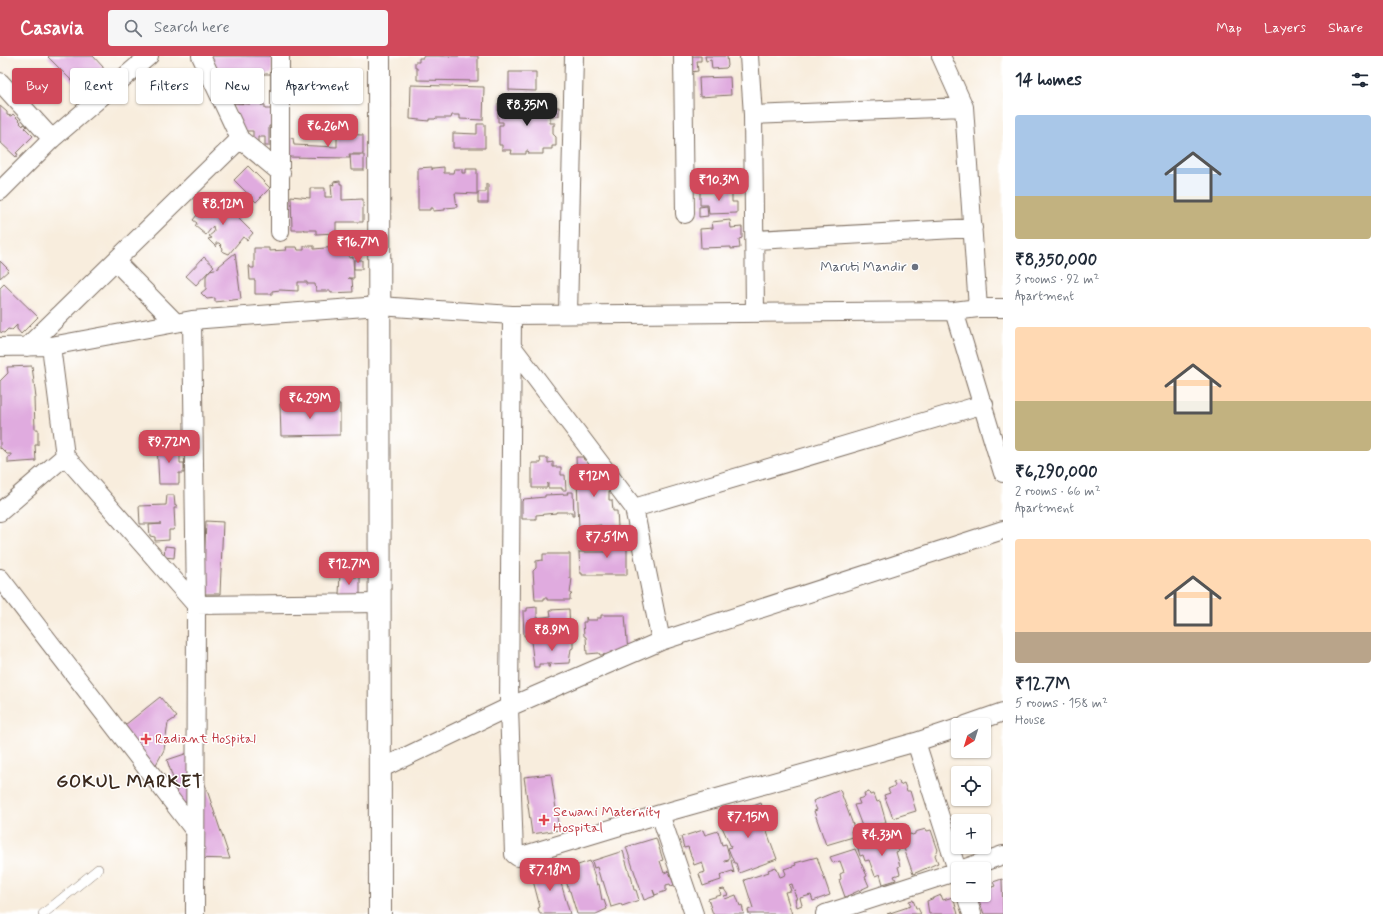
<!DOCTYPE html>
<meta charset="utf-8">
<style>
:root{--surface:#fff;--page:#f6f6f7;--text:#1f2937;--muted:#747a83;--accent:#d1495b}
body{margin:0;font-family:Mynerve,sans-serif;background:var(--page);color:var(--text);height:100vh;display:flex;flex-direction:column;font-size:15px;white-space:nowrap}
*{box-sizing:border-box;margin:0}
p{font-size:13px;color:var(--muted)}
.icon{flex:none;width:22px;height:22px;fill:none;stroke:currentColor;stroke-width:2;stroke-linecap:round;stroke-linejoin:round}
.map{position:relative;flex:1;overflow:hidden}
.sheet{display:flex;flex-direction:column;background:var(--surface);width:380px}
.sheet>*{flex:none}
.banner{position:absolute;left:12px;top:12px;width:380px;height:36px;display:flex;gap:8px}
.needle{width:26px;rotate:218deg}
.controls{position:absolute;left:951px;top:662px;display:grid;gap:8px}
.controls a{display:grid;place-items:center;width:40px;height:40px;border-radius:4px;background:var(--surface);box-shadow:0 1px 3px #0004;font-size:20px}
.price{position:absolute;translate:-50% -34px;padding:0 9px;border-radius:8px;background:var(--accent);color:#fff;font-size:13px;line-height:26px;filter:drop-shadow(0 1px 2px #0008)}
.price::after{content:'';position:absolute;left:50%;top:24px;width:12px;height:9px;margin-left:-6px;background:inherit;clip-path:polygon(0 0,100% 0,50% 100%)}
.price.on{background:#222;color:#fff}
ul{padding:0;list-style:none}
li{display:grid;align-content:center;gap:8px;height:212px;padding:0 12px}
li span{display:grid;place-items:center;height:124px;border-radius:4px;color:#555}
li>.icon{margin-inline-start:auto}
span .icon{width:72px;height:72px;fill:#fffc;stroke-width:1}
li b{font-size:17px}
h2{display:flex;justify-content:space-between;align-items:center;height:48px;padding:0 12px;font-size:17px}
.chip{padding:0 14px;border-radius:4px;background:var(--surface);box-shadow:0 1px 3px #0004;font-size:14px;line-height:36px}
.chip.on{background:var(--accent);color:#fff}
header{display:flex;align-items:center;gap:24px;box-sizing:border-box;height:56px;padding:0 20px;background:var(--accent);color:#fff}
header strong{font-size:19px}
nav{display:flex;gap:22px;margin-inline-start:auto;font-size:14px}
.search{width:280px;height:36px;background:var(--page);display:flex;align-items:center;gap:10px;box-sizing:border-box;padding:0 14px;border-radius:4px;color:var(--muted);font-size:15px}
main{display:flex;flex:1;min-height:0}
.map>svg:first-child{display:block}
.building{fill:#e0abdf}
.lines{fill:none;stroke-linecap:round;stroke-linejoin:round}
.lane-casing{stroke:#7d6e61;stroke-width:10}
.street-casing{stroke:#7d6e61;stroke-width:20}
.secondary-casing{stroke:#7d6e61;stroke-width:24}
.lane{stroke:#fff;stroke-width:9}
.street{stroke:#fff;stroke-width:18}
.secondary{stroke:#fff;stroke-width:22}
.worship-dot{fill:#6b7280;stroke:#fff;stroke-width:1.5}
.health-dot{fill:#e0444e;stroke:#fff;stroke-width:1.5}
.labels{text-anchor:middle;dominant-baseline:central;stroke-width:3;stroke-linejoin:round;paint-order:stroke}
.worship-label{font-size:14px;fill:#5b616d;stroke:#fff;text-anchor:end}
.health-label{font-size:14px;fill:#be3a42;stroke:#fff;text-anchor:start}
.district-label{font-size:18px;font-weight:bold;letter-spacing:1px;fill:#3b2a1e;stroke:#fff}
</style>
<header>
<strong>Casavia</strong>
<div class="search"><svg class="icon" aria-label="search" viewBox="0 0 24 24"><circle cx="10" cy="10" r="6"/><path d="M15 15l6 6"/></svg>Search here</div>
<nav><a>Map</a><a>Layers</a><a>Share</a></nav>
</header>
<main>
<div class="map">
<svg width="1003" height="858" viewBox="0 0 1003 858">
<rect width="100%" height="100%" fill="#fff"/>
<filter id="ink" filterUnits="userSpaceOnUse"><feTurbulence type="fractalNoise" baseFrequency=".025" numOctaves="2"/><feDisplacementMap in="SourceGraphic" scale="8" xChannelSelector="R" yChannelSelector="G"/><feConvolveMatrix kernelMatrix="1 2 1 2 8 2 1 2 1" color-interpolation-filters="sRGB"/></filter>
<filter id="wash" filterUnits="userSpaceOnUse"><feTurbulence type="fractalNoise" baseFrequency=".012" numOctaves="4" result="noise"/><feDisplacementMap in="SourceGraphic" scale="16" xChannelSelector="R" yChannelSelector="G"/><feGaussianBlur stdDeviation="0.9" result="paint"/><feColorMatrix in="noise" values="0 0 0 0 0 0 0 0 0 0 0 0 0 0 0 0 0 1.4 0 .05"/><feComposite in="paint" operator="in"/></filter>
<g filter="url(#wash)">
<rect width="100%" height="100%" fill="#f8eddd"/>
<g id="blocks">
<!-- building -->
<path class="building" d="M49,0H93L103,11V13L101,15L100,13L87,26L88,28L77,36L72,31L75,28L48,1Z
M208,0H272V18H252V15L239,16V13H208Z
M423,0H478V25L417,24V12H415V6H419V2H423Z
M690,0H701V5H697L698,15L691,16Z
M705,0H727L728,10L726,12L712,13L711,4L706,5Z
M509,16H536V35L509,34Z
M730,21L731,39L700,41L699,22Z
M411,29L484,31L483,64L460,63V59H452L451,62H436L435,63H429V65L410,63Z
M255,43H261V49H265V53H271L272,70H269V90H265V81H258V86H253V75H243L232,47L250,48L249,44L255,45Z
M498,47L552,48V51H559V60H550V67H556L555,69H553V78L556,81V90H552V93H543V98H529L528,95H526V98H511L512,94H502V89H499V69H503V66H498Z
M0,50L7,56V59L11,60L13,58L21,66L20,67L23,70L24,68L27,70L25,72L33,80L16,97L18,98L16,101L0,86Z
M477,68H485V92H453V77L477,78Z
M337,78L363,79V98H349L350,102L286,101V83L293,82L294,89L337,91Z
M350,99H364V114H351Z
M248,110L270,132L256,146L234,124Z
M432,111V114L433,112L444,111V117H453L454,113H462V117H466V113H477V138L455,137L457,151L445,152V154L433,155V152H430V154H418V112Z
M340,125V128H342V144L363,143V166H336V177L316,178V174H304V173L303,174H292L291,140L310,142V132H325V141H332L331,128L334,129L333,126Z
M486,128H488V147H478V136H486Z
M729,134H732V146H737V157L709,158L708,149H700V136H729Z
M214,141L219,145L221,143L229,151L227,152L229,154L231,152L241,160L239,163L253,177L247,184L243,181L229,198L222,195L223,193L220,190L221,189L219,187H216V191L208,183L212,182L209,180L214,176L213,170L206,179L195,170L197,167L193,164L197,159L202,161L208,154L209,150L207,148Z
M707,150L708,160L699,161V151Z
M730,164L731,172L742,171V182L739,183L740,192L731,193V191L701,192L700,173L713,172L712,166Z
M304,190H314V193L348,190L349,202L353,201L354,222H348L352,223L353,236L331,237V235H316L315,228H307V226H298V235L280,234L272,235V238H255V224H250L249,209L251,212H254V192H269V195L286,194L285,191H297L298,194H304Z
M235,197L241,243L215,246V242L207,243L201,237L206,233V220L210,214L196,229L186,220L204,201L214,210L210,214L219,212V210Z
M354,204H362V213H354Z
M0,205L9,214L0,222Z
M4,228L38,261L21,278L17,273V269L12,274L8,273L4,277L0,276V232Z
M32,310L36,342H34L35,373H38V389H35L36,405L8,407V401L11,400V398H7L1,392L0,393V325L8,317L7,311Z
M280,348H340V379L281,380Z
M157,389H173V391H180V407H184V417H179V428H159Z
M576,401H583L584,404H587L606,428V431H609V444H612L613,455H617L618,471L601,472V469L579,472Z
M540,402H548V407L553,406V411H561V419H565L566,434H562V432H548V427L547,428V432H532V407H541Z
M567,436H573L574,460H572V456H556V457L536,459V463H522V445L524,443L545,441V439L568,438Z
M167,439H174L175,450L177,449V452H174L175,471L173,474H169V484L155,485V481L150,480L149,469L161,468H140L139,450L166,449Z
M206,465L223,466L220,538H203Z
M615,478H627V519H582V517H580L579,496H609V486H612V488L615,485Z
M165,490L175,491L174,502L164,501Z
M543,498H570V522H572L570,538H572L570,540V544H547V542H544V544H535L533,515L536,512V505L543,504Z
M340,517L348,518V521H360V540L339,539Z
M537,551V562L551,560L550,554L569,553L570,577L524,580L523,555H527V552Z
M601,559H625L628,597L600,599L599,597L587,598L586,581L584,580L583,566H586V561L587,564H597V562H601Z
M573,583V592L571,593L569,607L549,608L550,611H548V608H539V611H534L531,585Z
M160,641L177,661L168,667L164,694L153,714L120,673Z
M194,695L230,803L189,802L184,787L188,785L173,740L178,738L167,704Z
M551,718L559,774L532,778L524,721Z
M899,725L900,729L904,727L907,735H910L916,755L893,762L884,739L890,737L888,733L895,730L893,726Z
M840,734L855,774L851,775L853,781L826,789L814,755L817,754L813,745Z
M869,736L870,739L874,738L877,746L880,745L886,766L863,773L854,749L860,748L858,743L865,741L864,737Z
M761,747L764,756L760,757L777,803L739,817L736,807H734L728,792L731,791L719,764L739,758L738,756Z
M926,773L927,775L931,774L938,794L935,799L938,807L913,818L900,781L911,778L912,779L915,778V776Z
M703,774L705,779L718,775L722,789L726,788L729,799V803L725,804V806L731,804L734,817L732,815L720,819L721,824L703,830L699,818L705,816L702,806L694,809L688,791L684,792L681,781Z
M894,777L899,795L896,796L900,810L898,811L900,818L894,820L896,824L883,828L880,818L875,820L869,804L865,805L863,799L860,800L857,789Z
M656,782L663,804L660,805L664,817L669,815L674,829L671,830L670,828L666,829V835L655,839L653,834L655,840L644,844L626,791Z
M855,793L867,820L865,821L869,830L845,841L839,824L841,823L840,818L844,816L840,805L833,807L830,801Z
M623,795L630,819H631L634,834H636L639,844L622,850L621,848L611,851L603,825H601L597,811L594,812L592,805Z
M817,801L830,839L813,845L811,839L800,842L802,849L797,851L795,843H797L794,836L796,834L794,835L792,828L789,829L791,835L785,836L792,858H749L748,854L753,852L744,824L769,816L768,814L776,811L780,821L783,820L786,818L784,813L796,809L795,807Z
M590,805L597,829L599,828L602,844H604L607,853L596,858H577L570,835H569L565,821L562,822L560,815Z
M556,810L570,858H540L538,852L540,851L531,817Z
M1002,823L1003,858H984L977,839H984V834L995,830L993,826Z
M724,833L728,839L724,840L725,843L736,839L740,850L742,849L744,858H713L708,843L721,839L719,834Z
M941,839L943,844L953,841L958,858H929L927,845Z
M913,844L916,852H918L921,858H887L911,850L909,845Z"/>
</g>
</g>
<g filter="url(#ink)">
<use href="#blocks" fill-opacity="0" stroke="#7d6e61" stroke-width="1"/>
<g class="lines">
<defs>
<path id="lane" d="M43,858L98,813"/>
<path id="street" d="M201,0L240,83L281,117
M280,0V176
M683,0L685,158
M749,0L753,59L755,256
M941,0L964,51L978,252
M0,26L52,83
M753,59L964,51
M0,135L52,83L149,0
M755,184L973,172
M115,205L176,267
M954,255L1003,417
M568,258L574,0
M512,259L509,651L514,798L518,801L660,758L916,686L958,672
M192,264L196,549L195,858
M51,290L65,400L196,549L380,547
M0,291L51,290L192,264L379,250L512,259L954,255L978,252H1003
M27,291L240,83
M513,292L634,452L984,348
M634,452L661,585
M0,456L65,400
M0,522L195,775
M966,669L1003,656
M916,686L958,817
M380,713L509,651L661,585L1003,474
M660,758L694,858
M963,813L1003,799
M966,839L972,858
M825,858L958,815"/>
<path id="secondary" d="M379,0L380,858"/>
</defs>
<!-- lane casing -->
<use href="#lane" class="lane-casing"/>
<!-- street casing -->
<use href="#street" class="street-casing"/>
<!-- secondary casing -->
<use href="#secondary" class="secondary-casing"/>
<!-- lane -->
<use href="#lane" class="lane"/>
<!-- street -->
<use href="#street" class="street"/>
<!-- secondary -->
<use href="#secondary" class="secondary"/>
</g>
</g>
<!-- markers -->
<circle class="worship-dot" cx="915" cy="211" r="4"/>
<g class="health-dot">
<path d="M144 677h4v4h4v4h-4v4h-4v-4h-4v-4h4z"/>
<path d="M542 758h4v4h4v4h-4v4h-4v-4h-4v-4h4z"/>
</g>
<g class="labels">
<!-- worship labels -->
<g class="worship-label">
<text x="907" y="211">Maruti Mandir</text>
</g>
<!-- health labels -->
<g class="health-label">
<text x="155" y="683">Radiant Hospital</text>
<text x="553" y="756">Sewani Maternity<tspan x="553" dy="16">Hospital</tspan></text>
</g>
<!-- district labels -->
<g class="district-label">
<text x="130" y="726">GOKUL MARKET</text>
</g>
</g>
</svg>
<div class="controls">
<a><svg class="needle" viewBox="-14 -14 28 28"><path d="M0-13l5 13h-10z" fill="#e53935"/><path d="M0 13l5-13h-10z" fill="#747a83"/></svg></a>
<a><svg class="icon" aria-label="locate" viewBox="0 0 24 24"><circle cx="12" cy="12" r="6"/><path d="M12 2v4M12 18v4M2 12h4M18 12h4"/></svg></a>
<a>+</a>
<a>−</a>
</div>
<b class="price on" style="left:527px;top:71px">₹8.35M</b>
<b class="price" style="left:328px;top:92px">₹6.26M</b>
<b class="price" style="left:719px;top:146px">₹10.3M</b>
<b class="price" style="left:223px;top:170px">₹8.12M</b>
<b class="price" style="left:358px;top:208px">₹16.7M</b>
<b class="price" style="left:310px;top:364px">₹6.29M</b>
<b class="price" style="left:169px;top:408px">₹9.72M</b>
<b class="price" style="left:594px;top:442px">₹12M</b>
<b class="price" style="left:607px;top:503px">₹7.51M</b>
<b class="price" style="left:349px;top:530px">₹12.7M</b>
<b class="price" style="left:552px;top:596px">₹8.9M</b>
<b class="price" style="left:748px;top:783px">₹7.15M</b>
<b class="price" style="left:882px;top:801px">₹4.33M</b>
<b class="price" style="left:550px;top:836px">₹7.18M</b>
<div class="banner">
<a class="chip on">Buy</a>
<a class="chip">Rent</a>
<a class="chip">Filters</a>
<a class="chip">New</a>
<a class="chip">Apartment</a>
</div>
</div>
<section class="sheet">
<h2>14 homes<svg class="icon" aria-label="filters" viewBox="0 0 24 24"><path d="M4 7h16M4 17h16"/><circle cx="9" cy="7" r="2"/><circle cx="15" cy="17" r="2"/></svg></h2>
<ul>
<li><span style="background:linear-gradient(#a9c7e8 65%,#c2b280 0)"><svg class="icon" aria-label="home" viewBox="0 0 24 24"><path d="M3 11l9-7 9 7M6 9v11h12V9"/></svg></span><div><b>₹8,350,000</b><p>3 rooms · 92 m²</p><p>Apartment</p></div></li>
<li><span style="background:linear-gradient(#ffd9b3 60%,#c2b280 0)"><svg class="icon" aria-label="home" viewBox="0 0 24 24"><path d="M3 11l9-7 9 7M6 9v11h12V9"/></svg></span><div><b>₹6,290,000</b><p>2 rooms · 66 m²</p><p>Apartment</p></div></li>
<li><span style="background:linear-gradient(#ffd9b3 75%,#b9a48a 0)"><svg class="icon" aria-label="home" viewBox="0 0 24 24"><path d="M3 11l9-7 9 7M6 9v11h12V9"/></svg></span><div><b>₹12.7M</b><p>5 rooms · 158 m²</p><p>House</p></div></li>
</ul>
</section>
</main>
